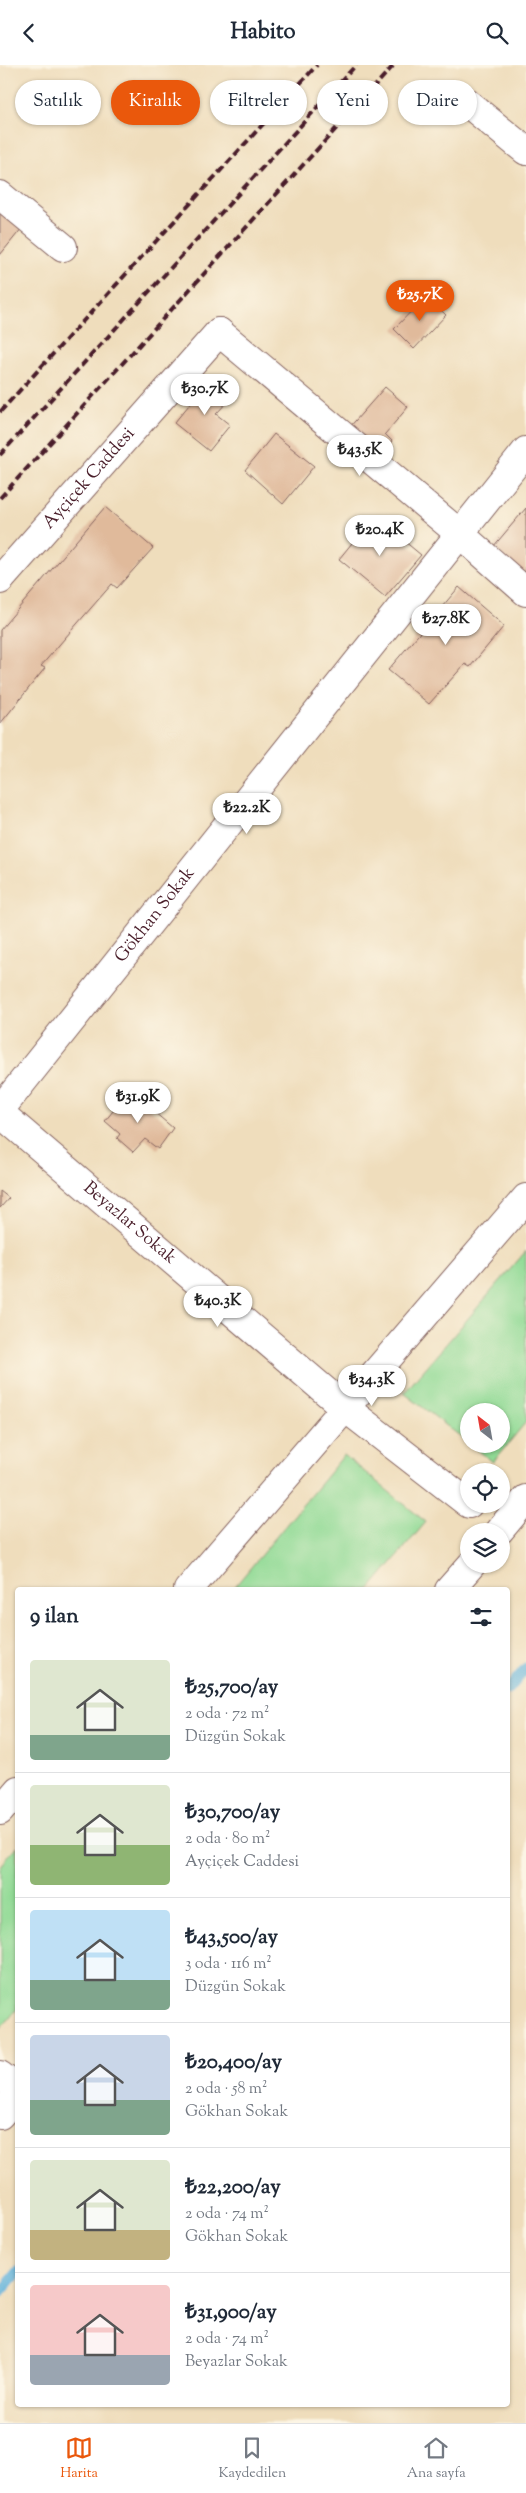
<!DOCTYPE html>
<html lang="tr">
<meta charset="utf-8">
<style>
:root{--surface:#fff;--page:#f2f2f3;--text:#1f2937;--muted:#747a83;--line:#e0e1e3;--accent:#ea580c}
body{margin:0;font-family:"Sorts Mill Goudy",serif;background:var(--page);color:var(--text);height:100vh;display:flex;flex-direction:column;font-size:19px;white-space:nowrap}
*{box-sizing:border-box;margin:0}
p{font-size:16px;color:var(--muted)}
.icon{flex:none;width:28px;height:28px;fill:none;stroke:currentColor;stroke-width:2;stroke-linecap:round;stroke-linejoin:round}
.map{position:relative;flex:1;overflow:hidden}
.panel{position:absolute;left:15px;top:1522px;width:495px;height:820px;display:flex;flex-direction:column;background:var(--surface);border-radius:5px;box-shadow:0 1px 4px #0004}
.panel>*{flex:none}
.guide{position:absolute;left:15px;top:15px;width:496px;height:45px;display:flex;gap:10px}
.needle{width:32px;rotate:329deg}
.buttons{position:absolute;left:460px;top:1338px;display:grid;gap:10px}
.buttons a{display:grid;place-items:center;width:50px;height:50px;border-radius:50%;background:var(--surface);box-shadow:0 1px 4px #0004;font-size:25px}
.price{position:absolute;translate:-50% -42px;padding:0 11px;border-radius:18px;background:#fff;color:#222;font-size:16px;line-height:32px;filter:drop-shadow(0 1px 2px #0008)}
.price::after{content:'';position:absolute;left:50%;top:30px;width:15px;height:11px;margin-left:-8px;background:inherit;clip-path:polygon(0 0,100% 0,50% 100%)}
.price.current{background:var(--accent);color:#fff}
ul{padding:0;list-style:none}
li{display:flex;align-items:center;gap:15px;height:125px;padding:0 15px}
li+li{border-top:1px solid var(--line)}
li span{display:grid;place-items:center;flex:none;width:140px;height:100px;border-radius:5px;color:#555}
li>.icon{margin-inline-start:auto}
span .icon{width:60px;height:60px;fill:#fffc;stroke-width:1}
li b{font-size:21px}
h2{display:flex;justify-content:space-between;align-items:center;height:60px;padding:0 15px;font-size:21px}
.pill{padding:0 18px;border-radius:22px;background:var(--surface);box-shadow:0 1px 4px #0004;font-size:18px;line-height:45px}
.pill.current{background:var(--accent);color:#fff}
header{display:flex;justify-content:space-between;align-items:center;height:65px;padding:0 15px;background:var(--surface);font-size:22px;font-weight:700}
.dock{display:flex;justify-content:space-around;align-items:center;height:70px;border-top:1px solid var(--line);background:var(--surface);font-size:14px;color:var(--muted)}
.dock a{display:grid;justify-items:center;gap:2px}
.dock .current{color:var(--accent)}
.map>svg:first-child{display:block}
.green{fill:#91da95;stroke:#6e7c60}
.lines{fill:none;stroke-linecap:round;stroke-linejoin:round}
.stream{stroke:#5eb1da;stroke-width:11}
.building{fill:#e0ba9b}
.street-casing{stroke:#84625e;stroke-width:30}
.secondary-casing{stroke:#84625e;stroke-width:30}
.street{stroke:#fff;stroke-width:28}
.secondary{stroke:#fff;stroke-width:28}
.rail{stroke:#4a1f2b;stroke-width:4;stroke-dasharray:8 4;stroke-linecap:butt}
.labels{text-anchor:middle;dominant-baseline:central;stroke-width:5;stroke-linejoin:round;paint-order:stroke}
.street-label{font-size:18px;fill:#4a1f2b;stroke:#fcf5e5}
</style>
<header><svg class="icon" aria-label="back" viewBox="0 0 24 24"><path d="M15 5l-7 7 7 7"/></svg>Habito<svg class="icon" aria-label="search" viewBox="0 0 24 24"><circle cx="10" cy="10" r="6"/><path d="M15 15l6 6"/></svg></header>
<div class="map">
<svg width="526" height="2358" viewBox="0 0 526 2358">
<rect width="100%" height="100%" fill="#fcf5e5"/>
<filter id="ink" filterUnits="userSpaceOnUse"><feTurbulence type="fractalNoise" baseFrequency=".02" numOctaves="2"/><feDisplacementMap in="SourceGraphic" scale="10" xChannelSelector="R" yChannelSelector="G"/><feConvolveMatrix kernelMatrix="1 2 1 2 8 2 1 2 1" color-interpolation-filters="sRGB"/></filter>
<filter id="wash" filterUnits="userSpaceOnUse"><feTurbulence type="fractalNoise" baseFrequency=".0096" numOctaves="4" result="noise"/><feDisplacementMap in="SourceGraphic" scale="20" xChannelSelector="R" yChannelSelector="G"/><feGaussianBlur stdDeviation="1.12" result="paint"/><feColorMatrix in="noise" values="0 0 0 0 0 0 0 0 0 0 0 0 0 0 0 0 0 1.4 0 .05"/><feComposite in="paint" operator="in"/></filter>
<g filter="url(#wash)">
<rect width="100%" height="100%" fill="#efddbc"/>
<!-- green -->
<path class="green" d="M526,1186V1357L493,1397L470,1379H501V1346H469V1378L404,1328Z
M344,1390L426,1457L369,1525H232Z
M17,1781V1944L0,1965V1802Z"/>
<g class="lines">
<!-- stream -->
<path class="stream" d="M508,1625L526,1603
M0,2228L18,2207"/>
</g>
<g id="blocks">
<!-- building -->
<path class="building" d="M0,145L22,163L0,190Z
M426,231L446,250L414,284L394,264Z
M210,315L231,333L216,349L230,360L209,386L174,358Z
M385,322L408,342L385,369L392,376L379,391L348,364Z
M274,369L314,401L283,439L245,405Z
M105,442L153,483L117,523L112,519L77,559L41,601L45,603L0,659V565Z
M526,443V510L493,482Z
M374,451L421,490L385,532L339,494Z
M459,522L504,561L470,602L465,599L429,639L388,605Z
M129,1026L173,1063L158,1084L145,1074L133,1087L117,1073L120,1069L105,1056Z
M0,1126L9,1133L0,1143Z"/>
</g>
</g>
<g filter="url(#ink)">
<use href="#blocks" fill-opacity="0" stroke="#84625e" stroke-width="1"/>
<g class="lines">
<defs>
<g id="street">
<path d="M460,32L526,86"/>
<path d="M0,130L63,182"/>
<path d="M219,267L460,469L526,527"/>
<path id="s1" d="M0,1045L526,386"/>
<path id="s2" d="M0,1048L344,1342L469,1439"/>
<path d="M499,1466L526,1434"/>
<path d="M188,1525L526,1133"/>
<path d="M449,1525L472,1499"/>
<path d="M0,1746L18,1725"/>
<path d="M0,2010L18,2024"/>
<path d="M0,2050L18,2029"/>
</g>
<g id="secondary">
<path id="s3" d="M0,515L219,267"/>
</g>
</defs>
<!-- street casing -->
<use href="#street" class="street-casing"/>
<!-- secondary casing -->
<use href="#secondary" class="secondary-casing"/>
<!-- street -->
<use href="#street" class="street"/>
<!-- secondary -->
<use href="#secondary" class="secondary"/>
<!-- rail -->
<path class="rail" d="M0,347L317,0
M0,390L356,0
M0,433L394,0"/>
</g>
</g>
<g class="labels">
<!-- street labels -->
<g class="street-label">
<text stroke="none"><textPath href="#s3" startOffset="135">Ayçiçek Caddesi</textPath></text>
<text stroke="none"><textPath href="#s1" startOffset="249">Gökhan Sokak</textPath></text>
<text stroke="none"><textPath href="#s2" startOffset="170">Beyazlar Sokak</textPath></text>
</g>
</g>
</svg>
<div class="buttons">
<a><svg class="needle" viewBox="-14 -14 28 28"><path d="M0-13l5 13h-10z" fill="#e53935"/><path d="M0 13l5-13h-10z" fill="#747a83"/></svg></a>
<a><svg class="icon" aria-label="locate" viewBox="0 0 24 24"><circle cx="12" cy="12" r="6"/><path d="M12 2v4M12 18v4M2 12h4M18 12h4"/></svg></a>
<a><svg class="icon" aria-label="layers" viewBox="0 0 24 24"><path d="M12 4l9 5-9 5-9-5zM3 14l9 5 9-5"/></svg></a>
</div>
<b class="price current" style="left:420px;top:257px">₺25.7K</b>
<b class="price" style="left:205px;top:351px">₺30.7K</b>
<b class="price" style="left:360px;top:412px">₺43.5K</b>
<b class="price" style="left:380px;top:492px">₺20.4K</b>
<b class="price" style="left:446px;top:581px">₺27.8K</b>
<b class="price" style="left:247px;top:770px">₺22.2K</b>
<b class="price" style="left:138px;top:1059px">₺31.9K</b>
<b class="price" style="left:218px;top:1263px">₺40.3K</b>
<b class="price" style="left:372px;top:1342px">₺34.3K</b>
<div class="guide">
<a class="pill">Satılık</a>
<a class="pill current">Kiralık</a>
<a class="pill">Filtreler</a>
<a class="pill">Yeni</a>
<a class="pill">Daire</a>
</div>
<section class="panel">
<h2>9 ilan<svg class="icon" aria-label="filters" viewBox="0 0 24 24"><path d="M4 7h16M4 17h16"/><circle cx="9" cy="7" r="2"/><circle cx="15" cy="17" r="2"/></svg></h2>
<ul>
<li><span style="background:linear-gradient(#dfe7d0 75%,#7fa58c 0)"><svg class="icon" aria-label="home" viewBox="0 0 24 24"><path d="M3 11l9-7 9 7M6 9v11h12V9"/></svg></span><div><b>₺25,700/ay</b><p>2 oda · 72 m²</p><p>Düzgün Sokak</p></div></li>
<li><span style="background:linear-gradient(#dfe7d0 60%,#8fb573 0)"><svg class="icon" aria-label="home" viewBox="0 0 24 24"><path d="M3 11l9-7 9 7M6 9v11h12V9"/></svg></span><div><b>₺30,700/ay</b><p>2 oda · 80 m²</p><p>Ayçiçek Caddesi</p></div></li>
<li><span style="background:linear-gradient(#bfe0f5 70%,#7fa58c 0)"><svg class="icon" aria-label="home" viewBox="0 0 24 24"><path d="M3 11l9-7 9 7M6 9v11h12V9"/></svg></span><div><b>₺43,500/ay</b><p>3 oda · 116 m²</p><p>Düzgün Sokak</p></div></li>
<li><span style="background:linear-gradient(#c9d6e8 65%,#7fa58c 0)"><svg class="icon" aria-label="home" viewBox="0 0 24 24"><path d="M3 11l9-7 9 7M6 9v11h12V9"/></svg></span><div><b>₺20,400/ay</b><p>2 oda · 58 m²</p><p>Gökhan Sokak</p></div></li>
<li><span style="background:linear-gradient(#dfe7d0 70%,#c2b280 0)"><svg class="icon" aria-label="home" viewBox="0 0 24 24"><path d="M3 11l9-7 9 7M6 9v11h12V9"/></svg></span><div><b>₺22,200/ay</b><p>2 oda · 74 m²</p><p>Gökhan Sokak</p></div></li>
<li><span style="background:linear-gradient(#f6c9c9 70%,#9aa5b1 0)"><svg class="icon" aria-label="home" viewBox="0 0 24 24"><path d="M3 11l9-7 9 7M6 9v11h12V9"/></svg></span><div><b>₺31,900/ay</b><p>2 oda · 74 m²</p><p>Beyazlar Sokak</p></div></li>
</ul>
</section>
</div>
<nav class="dock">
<a class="current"><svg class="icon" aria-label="map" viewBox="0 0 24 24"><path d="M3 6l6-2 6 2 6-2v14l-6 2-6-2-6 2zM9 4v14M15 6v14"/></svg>Harita</a>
<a><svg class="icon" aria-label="saved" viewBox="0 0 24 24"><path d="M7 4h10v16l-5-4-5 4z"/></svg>Kaydedilen</a>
<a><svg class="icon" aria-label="home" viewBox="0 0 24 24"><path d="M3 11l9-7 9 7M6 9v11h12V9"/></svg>Ana sayfa</a>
</nav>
